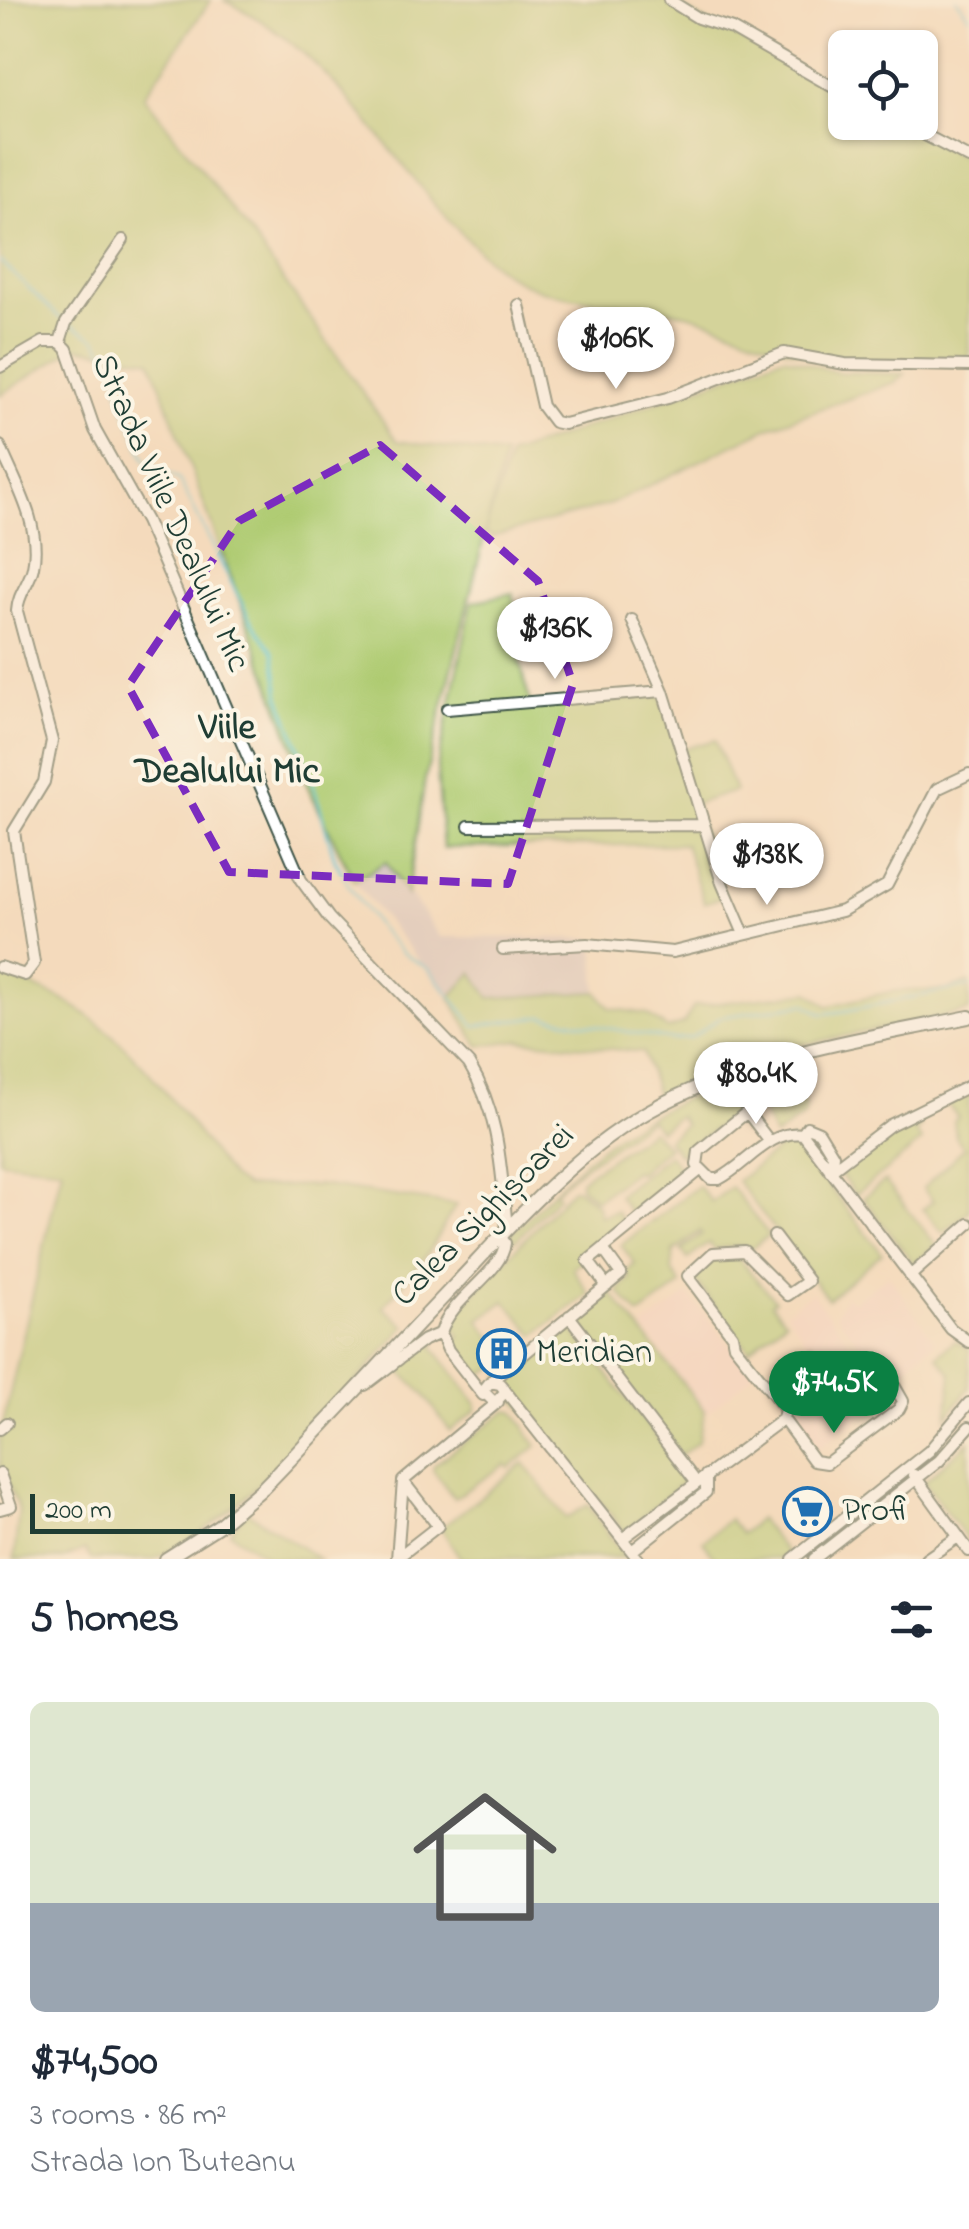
<!DOCTYPE html>
<meta charset="utf-8">
<style>
:root{--surface:#fff;--page:#f2f2f3;--text:#1f2937;--muted:#747a83;--accent:#0b8043}
body{margin:0;font-family:"Indie Flower",sans-serif;background:var(--page);color:var(--text);height:100vh;display:flex;flex-direction:column;font-size:38px;white-space:nowrap}
*{box-sizing:border-box;margin:0}
p{font-size:32px;color:var(--muted)}
.icon{flex:none;width:55px;height:55px;fill:none;stroke:currentColor;stroke-width:2;stroke-linecap:round;stroke-linejoin:round}
.map{position:relative;height:1559px;overflow:hidden}
.panel{display:flex;flex-direction:column;background:var(--surface);flex:1}
.panel>*{flex:none}
.fabs{position:absolute;left:828px;top:30px;display:grid;gap:20px}
.fabs a{display:grid;place-items:center;width:110px;height:110px;border-radius:15px;background:var(--surface);box-shadow:0 2px 8px #0004;font-size:50px}
.scale{position:absolute;left:30px;bottom:25px;width:205px;box-sizing:border-box;padding-left:10px;border:5px solid #1f3d34;border-top:0;font-size:28px;line-height:35px;white-space:nowrap;color:#1f3d34;-webkit-text-stroke:8px #fcf5e5;paint-order:stroke}
.price{position:absolute;translate:-50% -85px;padding:0 22px;border-radius:35px;background:#fff;color:#222;font-size:32px;line-height:65px;filter:drop-shadow(0 2px 5px #0008)}
.price::after{content:'';position:absolute;left:50%;top:60px;width:30px;height:22px;margin-left:-15px;background:inherit;clip-path:polygon(0 0,100% 0,50% 100%)}
.price.selected{background:var(--accent);color:#fff}
ul{padding:0;list-style:none}
li{display:grid;align-content:center;gap:20px;height:530px;padding:0 30px}
li span{display:grid;place-items:center;height:310px;border-radius:15px;color:#555}
li>.icon{margin-inline-start:auto}
span .icon{width:180px;height:180px;fill:#fffc;stroke-width:1}
li b{font-size:42px}
h2{display:flex;justify-content:space-between;align-items:center;height:120px;padding:0 30px;font-size:42px}
.map>svg:first-child{display:block}
.built{fill:#f6d2c4}
.industrial{fill:#d1bfbe}
.green{fill:#aecb71;stroke:#668452;stroke-width:2.5}
.lines{fill:none;stroke-linecap:round;stroke-linejoin:round}
.stream{stroke:#57c1d2;stroke-width:2.5}
.minor-casing{stroke:#3f5548;stroke-width:14}
.major-casing{stroke:#3f5548;stroke-width:16}
.minor{stroke:#fff;stroke-width:10}
.major{stroke:#fff;stroke-width:12}
.marked{fill:none;stroke:#7b2cbf;stroke-width:8;stroke-dasharray:20 12;stroke-linejoin:round}
.labels{text-anchor:middle;dominant-baseline:central;stroke-width:8;stroke-linejoin:round;paint-order:stroke}
.street-label{font-size:35px;fill:#1f3d34;stroke:#fcf5e5}
.poi-label{font-size:35px;fill:#1f3d34;stroke:#fcf5e5;text-anchor:start}
.neighbourhood-label{font-size:38px;font-weight:bold;fill:#1f3d34;stroke:#fcf5e5}
</style>
<div class="map">
<svg width="969" height="1559" viewBox="0 0 969 1559">
<rect width="100%" height="100%" fill="#fcf5e5"/>
<filter id="ink" filterUnits="userSpaceOnUse"><feTurbulence type="fractalNoise" baseFrequency=".01" numOctaves="2"/><feDisplacementMap in="SourceGraphic" scale="20" xChannelSelector="R" yChannelSelector="G"/><feConvolveMatrix kernelMatrix="1 2 1 2 8 2 1 2 1" color-interpolation-filters="sRGB"/></filter>
<filter id="wash" filterUnits="userSpaceOnUse"><feTurbulence type="fractalNoise" baseFrequency=".0048" numOctaves="4" result="noise"/><feDisplacementMap in="SourceGraphic" scale="40" xChannelSelector="R" yChannelSelector="G"/><feGaussianBlur stdDeviation="2.25" result="paint"/><feColorMatrix in="noise" values="0 0 0 0 0 0 0 0 0 0 0 0 0 0 0 0 0 1.4 0 .05"/><feComposite in="paint" operator="in"/></filter>
<g filter="url(#wash)">
<rect width="100%" height="100%" fill="#f4dabc"/>
<!-- built -->
<path class="built" d="M889,1275L935,1342L888,1383L836,1315L846,1295L852,1302Z
M812,1293L892,1396L820,1448L768,1371L806,1341L786,1312Z
M688,1294L753,1374L707,1413L643,1328Z"/>
<!-- industrial -->
<path class="industrial" d="M387,862L440,937L594,939L597,992L490,998L473,972L450,998L354,881Z"/>
<!-- green -->
<path class="green" d="M0,0H211L144,96L246,227L397,441L504,455L425,779L407,895L386,862L354,881L308,787L151,360L76,347L0,395Z
M223,0H666L845,94V122L898,123L969,160V364L951,360C897,361 839,365 786,349C752,339 720,323 686,314C620,297 546,310 491,262C398,179 340,52 223,0Z
M784,356L836,372L905,374L896,382L772,426L611,504L492,537L485,532L509,455Z
M513,593L520,638L514,639L531,707L661,696L678,750L715,740L735,791L694,804L723,897L704,903L685,844L443,848L437,768L472,602Z
M473,972L490,998L597,992L610,1008L646,1014L668,1029L684,1023L694,1006L809,992L828,1006L894,991L946,990L969,982V1011L795,1046L658,1099L643,1052L519,1040L479,1046L450,998Z
M0,973C21,982 44,990 65,1001C130,1036 186,1119 231,1177L246,1187L320,1185L456,1205L426,1256L383,1307L406,1326C350,1387 228,1536 152,1559C135,1559 109,1559 91,1559L85,1550L63,1559H14L19,1510L0,1464V1437L62,1168L0,1161Z
M749,1073L759,1079L769,1093L728,1125L725,1121L679,1155L667,1139L685,1125L679,1116L659,1130L650,1119L571,1176L555,1192L558,1196L516,1240H510L512,1233C543,1203 573,1169 608,1142C650,1111 700,1092 749,1073Z
M796,1085L805,1104V1115L774,1137L761,1108Z
M969,1093V1211L943,1233L923,1209L933,1201L923,1188L964,1148L956,1137L954,1121L958,1117L947,1104Z
M915,1119L921,1127L915,1132L922,1141L855,1195L840,1174L841,1169L885,1134Z
M651,1130L668,1147L638,1173L635,1171L596,1200L580,1186V1180Z
M791,1139L882,1253L828,1299L737,1181Z
M669,1154L685,1176L631,1215L618,1195Z
M885,1181L936,1245L914,1264L863,1198Z
M698,1186L712,1202L731,1187L769,1235L750,1250L743,1246L714,1249L709,1243L688,1259L681,1250L702,1234L700,1231L674,1251L672,1271L681,1285L639,1315L618,1291L630,1278L626,1272L635,1264L621,1245Z
M572,1189H578L597,1205L600,1216L616,1211L625,1225L573,1268L589,1294L535,1335L505,1301L479,1320L499,1346L490,1353L499,1364L478,1377L453,1343L460,1336L453,1326L448,1329L455,1313Z
M734,1254L775,1300L771,1303L785,1320L749,1351L692,1276L717,1255Z
M611,1293L705,1411L698,1442L681,1455L578,1321Z
M568,1325L689,1477L625,1532L500,1381V1376Z
M435,1338L434,1348L477,1404L476,1411L450,1431L424,1394L399,1370L409,1354Z
M955,1340L969,1349V1388L947,1417L952,1374L937,1356Z
M811,1343L828,1364L793,1390L777,1369Z
M507,1410L514,1411L537,1446L509,1468L506,1464L454,1498L433,1470L434,1465Z
M969,1441V1543L924,1482Z
M524,1463L566,1518L588,1505L625,1557L461,1559L441,1528Z
M246,1511L319,1559H270L230,1532Z
M729,1519L741,1534L759,1519L787,1554L780,1559H715L703,1541Z"/>
<g class="lines">
<!-- stream -->
<path class="stream" d="M957,0L969,16
M0,261L61,319
M71,325L96,339L112,362L122,403L146,461L179,480L251,621L274,653L280,697L314,786L335,860L349,886L379,928L402,953L429,969L475,1026L543,1016L673,1040L692,1037L721,1017L805,1004L823,1014L845,1011L969,986"/>
</g>
</g>
<g filter="url(#ink)">
<g class="lines">
<defs>
<path id="minor" d="M669,0L698,18L732,29L845,94
M900,122L969,158
M519,305L542,406L554,422L564,424L668,398L784,353L845,364L969,366
M60,342L67,349L95,430L146,521L301,880L329,918L469,1064C500,1114 501,1171 507,1228
M60,342L66,323L123,240
M0,367L43,342H60
M0,446C15,482 42,526 33,567C30,583 18,593 17,611L52,741L44,782L14,831L34,963L25,975L0,967
M632,620L663,691L722,883L744,934
M447,709L663,691
M469,826L704,825
M503,949L587,944L673,952L842,911L887,885L937,789L969,774
M803,1134L951,1329L969,1342
M803,1134L807,1127L819,1132L833,1155L831,1170
M770,1142L747,1112L699,1151L697,1165L711,1179H719C747,1165 769,1129 803,1134
M830,1171L890,1125L969,1086
M774,1236L808,1281L788,1295L744,1251L713,1253L688,1276L732,1335L734,1345L785,1409L783,1419
M910,1276L969,1224
M607,1286L588,1261L700,1170
M569,1316L696,1482
M490,1382L621,1274L603,1249
M365,1385L424,1340L441,1333
M505,1392L495,1403L483,1391L490,1382L500,1384L638,1559
M483,1395L448,1350L441,1333C450,1298 502,1274 505,1243L500,1236
M783,1419L814,1461L827,1463L899,1409L903,1401L891,1380
M0,1429L7,1423
M0,1474L11,1506L0,1509
M914,1475L969,1551
M622,1539L783,1419
M632,1551L706,1492V1475
M397,1558L438,1526L403,1481
M397,1559L403,1481L498,1402
M793,1559L929,1451L969,1403
M814,1559L939,1461L969,1427
M926,1559L958,1537"/>
<path id="major" d="M166,1559L218,1526L263,1488C327,1422 389,1354 452,1288C520,1216 584,1140 676,1097C769,1052 869,1037 969,1017"/>
</defs>
<!-- minor casing -->
<use href="#minor" class="minor-casing"/>
<!-- major casing -->
<use href="#major" class="major-casing"/>
<!-- minor -->
<use href="#minor" class="minor"/>
<!-- major -->
<use href="#major" class="major"/>
</g>
</g>
<!-- marked area -->
<path d="M0 0H969V1559H0ZM380,445L538,581L573,684L508,884L229,872L128,686L239,521Z" fill="#f4dabc" fill-opacity=".55" fill-rule="evenodd"/>
<path class="marked" d="M380,445L538,581L573,684L508,884L229,872L128,686L239,521Z"/>
<!-- icons -->
<defs>
<symbol id="building-ring" viewBox="-11 -11 22 22"><circle r="9.5" fill="#fcf5e5" stroke="#1f6fb2" stroke-width="1.5"/><path d="M-4-6H4V6H1V3H-1V6H-4ZM-2.5-4.3h1.7v1.8h-1.7ZM.8-4.3h1.7v1.8H.8ZM-2.5-1h1.7V.8h-1.7ZM.8-1h1.7V.8H.8Z" fill="#1f6fb2"/></symbol>
<symbol id="supermarket-ring" viewBox="-11 -11 22 22"><circle r="9.5" fill="#fcf5e5" stroke="#1f6fb2" stroke-width="1.5"/><path d="M-6-5.5h2.5l.6 2H6L4.5 2H-2.5L-4.4-4H-6ZM-1.5 3.2a1.3 1.3 0 1 0 .1 0ZM3 3.2a1.3 1.3 0 1 0 .1 0Z" fill="#1f6fb2"/></symbol>
</defs>
<g fill-rule="evenodd">
<use href="#building-ring" x="474" y="1326" width="55" height="55"/>
<use href="#supermarket-ring" x="780" y="1484" width="55" height="55"/>
</g>
<g class="labels">
<!-- street labels -->
<g class="street-label">
<text transform="translate(170 513) rotate(66)">Strada Viile Dealului Mic</text>
<text transform="translate(484 1216) rotate(-45)">Calea Sighișoarei</text>
</g>
<!-- poi labels -->
<g class="poi-label">
<text x="536" y="1353">Meridian</text>
<text x="842" y="1511">Profi</text>
</g>
<!-- neighbourhood labels -->
<g class="neighbourhood-label">
<text x="227" y="729">Viile<tspan x="227" dy="44">Dealului Mic</tspan></text>
</g>
</g>
</svg>
<div class="fabs">
<a><svg class="icon" aria-label="locate" viewBox="0 0 24 24"><circle cx="12" cy="12" r="6"/><path d="M12 2v4M12 18v4M2 12h4M18 12h4"/></svg></a>
</div>
<div class="scale">200 m</div>
<b class="price" style="left:616px;top:392px">$106K</b>
<b class="price" style="left:555px;top:682px">$136K</b>
<b class="price" style="left:767px;top:908px">$138K</b>
<b class="price" style="left:756px;top:1127px">$80.4K</b>
<b class="price selected" style="left:834px;top:1436px">$74.5K</b>
</div>
<section class="panel">
<h2>5 homes<svg class="icon" aria-label="filters" viewBox="0 0 24 24"><path d="M4 7h16M4 17h16"/><circle cx="9" cy="7" r="2"/><circle cx="15" cy="17" r="2"/></svg></h2>
<ul>
<li><span style="background:linear-gradient(#dfe7d0 65%,#9aa5b1 0)"><svg class="icon" aria-label="home" viewBox="0 0 24 24"><path d="M3 11l9-7 9 7M6 9v11h12V9"/></svg></span><div><b>$74,500</b><p>3 rooms · 86 m²</p><p>Strada Ion Buteanu</p></div></li>
</ul>
</section>
